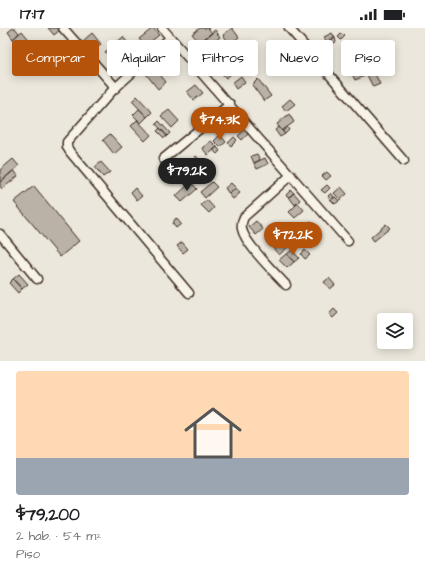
<!DOCTYPE html>
<html lang="es">
<meta charset="utf-8">
<style>
:root{--surface:#fff;--page:#f6f6f6;--text:#202124;--muted:#757577;--line:#e0e0e0;--accent:#b45309}
body{margin:0;font-family:"Architects Daughter",sans-serif;background:var(--page);color:var(--text);height:100vh;display:flex;flex-direction:column;font-size:15px;white-space:nowrap}
*{box-sizing:border-box;margin:0}
p{font-size:13px;color:var(--muted)}
.icon{flex:none;width:22px;height:22px;fill:none;stroke:currentColor;stroke-width:2;stroke-linecap:round;stroke-linejoin:round}
.map{position:relative;height:333px;overflow:hidden}
.side{display:flex;flex-direction:column;background:var(--surface);flex:1}
.side>*{flex:none}
.guide{position:absolute;left:12px;top:12px;width:401px;height:36px;display:flex;gap:8px}
.controls{position:absolute;left:377px;top:285px;display:grid;gap:8px}
.controls a{display:grid;place-items:center;width:36px;height:36px;border-radius:4px;background:var(--surface);box-shadow:0 2px 10px #0003;font-size:20px}
.price{position:absolute;translate:-50% -34px;padding:0 9px;border-radius:14px;background:var(--accent);color:#fff;font-size:13px;line-height:26px;filter:drop-shadow(0 1px 2px #0008)}
.price::after{content:'';position:absolute;left:50%;top:24px;width:12px;height:9px;margin-left:-6px;background:inherit;clip-path:polygon(0 0,100% 0,50% 100%)}
.price.selected{background:#222;color:#fff}
ul{padding:0;list-style:none}
li{display:grid;align-content:center;gap:8px;height:212px;padding:0 16px}
li+li{border-top:1px solid var(--line)}
li span{display:grid;place-items:center;height:124px;border-radius:4px;color:#555}
li>.icon{margin-inline-start:auto}
span .icon{width:72px;height:72px;fill:#fffc;stroke-width:1}
li b{font-size:17px}
.chip{padding:0 14px;border-radius:4px;background:var(--surface);box-shadow:0 2px 10px #0003;font-size:14px;line-height:36px}
.chip.selected{background:var(--accent);color:#fff}
.status{display:flex;justify-content:space-between;align-items:center;height:28px;padding:0 20px;background:var(--surface);direction:ltr}
.status svg{height:11px;fill:currentColor}
.map>svg:first-child{display:block}
.building{fill:#bab2a7;stroke:#3b2a1e}
.lines{fill:none;stroke-linecap:round;stroke-linejoin:round}
.street-casing{stroke:#3b2a1e;stroke-width:11}
.street{stroke:#f7f3e8;stroke-width:8}
</style>
<div class="status"><b>17:17</b><svg viewBox="0 0 49 12"><path d="M0 12V9h3v3zM5 12V6h3v6zM10 12V3h3v9zM15 12V0h3v12zM26 1h20v11H26zM47 4h2v5h-2z"/></svg></div>
<div class="map">
<svg width="425" height="333" viewBox="0 0 425 333">
<rect width="100%" height="100%" fill="#ece7dc"/>
<filter id="ink" filterUnits="userSpaceOnUse"><feTurbulence type="fractalNoise" baseFrequency=".025" numOctaves="2"/><feDisplacementMap in="SourceGraphic" scale="8" xChannelSelector="R" yChannelSelector="G"/><feConvolveMatrix kernelMatrix="1 2 1 2 8 2 1 2 1" color-interpolation-filters="sRGB"/></filter>
<g filter="url(#ink)">
<!-- building -->
<path class="building" d="M13,0H15L19,5L13,11L8,4Z
M48,0H58L60,2L54,7Z
M153,0L159,7L145,18L139,11Z
M200,0H208L212,5L200,15L192,6Z
M232,0L239,9L230,16L223,7Z
M215,2L220,9L204,22L199,15Z
M22,3L36,20L27,27L13,11Z
M92,5L101,16L93,22L84,12Z
M332,5L335,10L326,14L324,9Z
M342,5L345,8L341,12L338,9Z
M123,9L127,14L118,21L114,17Z
M335,10L336,14L327,18L326,14Z
M114,17L117,21L109,28L105,24Z
M229,20L233,25L230,28L226,23Z
M117,21L124,29L116,36L109,28Z
M230,29L233,32L228,36L226,33Z
M236,33L238,35L232,40L230,37Z
M230,37L235,43L226,50L221,45Z
M154,39L166,54L158,61L146,46Z
M361,39L362,41L354,45L353,42Z
M362,41L365,48L355,52L352,46Z
M374,44L380,56L373,59L367,47Z
M241,48L245,54L236,61L232,55Z
M258,51L271,68L264,73L252,57Z
M196,57L203,65L194,72L187,64Z
M137,68L152,84L147,89L132,73Z
M290,71L295,76L286,83L282,78Z
M139,81L147,89L141,95L133,87Z
M169,82L179,93L172,100L161,88Z
M289,86L294,94L282,103L277,96Z
M137,92L151,107L145,113L131,98Z
M159,93L170,105L167,108L156,96Z
M279,99L285,106L280,109L275,102Z
M287,99L289,102L285,106L282,103Z
M160,100L167,108L164,110L157,103Z
M245,101L249,105L242,112L238,108Z
M110,106L122,119L114,126L103,112Z
M220,107L226,114L220,119L214,113Z
M234,109L237,112L231,118L228,115Z
M211,113L217,119L208,127L202,120Z
M217,119L220,123L217,126L213,122Z
M257,126L260,132L254,135L251,128Z
M196,128L202,134L198,137L193,131Z
M265,130L268,136L257,141L254,135Z
M13,131L19,138L0,154V142Z
M187,132L194,140L187,146L180,138Z
M101,134L110,144L103,149L95,139Z
M14,142L18,148L2,161L0,158V154Z
M327,144L331,148L326,152L322,148Z
M191,154L197,161L182,174L176,168Z
M212,154L217,159L205,170L200,164Z
M231,155L236,160L229,166L225,160Z
M327,157L330,160L325,165L321,162Z
M34,158L79,213L60,229L14,174Z
M341,159L347,166L340,172L334,165Z
M135,160L142,168L137,172L131,164Z
M236,160L240,165L233,171L229,166Z
M291,162L294,165L289,169L286,167Z
M294,165L300,172L295,177L289,169Z
M331,165L334,169L331,172L328,168Z
M335,169L339,173L335,176L331,172Z
M207,172L214,180L209,185L201,177Z
M298,175L304,182L295,190L289,184Z
M176,190L181,196L176,200L172,195Z
M256,193L263,201L256,207L249,199Z
M311,193L316,199L310,204L305,198Z
M278,196L286,205L278,212L270,203Z
M386,196L390,200L374,213L371,209Z
M281,210L288,219L279,227L271,218Z
M182,214L188,221L183,225L177,218Z
M292,222L299,230L294,234L287,226Z
M305,222L310,227L305,231L301,226Z
M286,226L294,234L287,240L279,232Z
M19,246L28,256L22,261L13,251Z
M329,250L335,257L330,261L324,254Z
M13,251L22,261L18,265L9,255Z
M334,281L338,285L333,290L329,286Z"/>
<g class="lines">
<defs>
<path id="street" d="M63,0L116,60
M162,0L348,213
M289,0L404,133
M170,10L112,63L67,114V119L70,124L189,265
M163,131L230,76
M0,206L37,251
M286,257C274,244 245,216 242,201C241,196 242,193 244,189L291,147"/>
</defs>
<!-- street casing -->
<use href="#street" class="street-casing"/>
<!-- street -->
<use href="#street" class="street"/>
</g>
</g>
</svg>
<div class="controls">
<a><svg class="icon" aria-label="layers" viewBox="0 0 24 24"><path d="M12 4l9 5-9 5-9-5zM3 14l9 5 9-5"/></svg></a>
</div>
<b class="price" style="left:220px;top:113px">$74.3K</b>
<b class="price selected" style="left:187px;top:164px">$79.2K</b>
<b class="price" style="left:293px;top:228px">$72.2K</b>
<div class="guide">
<a class="chip selected">Comprar</a>
<a class="chip">Alquilar</a>
<a class="chip">Filtros</a>
<a class="chip">Nuevo</a>
<a class="chip">Piso</a>
</div>
</div>
<section class="side">
<ul>
<li><span style="background:linear-gradient(#ffd9b3 70%,#9aa5b1 0)"><svg class="icon" aria-label="home" viewBox="0 0 24 24"><path d="M3 11l9-7 9 7M6 9v11h12V9"/></svg></span><div><b>$79,200</b><p>2 hab. · 54 m²</p><p>Piso</p></div></li>
</ul>
</section>
